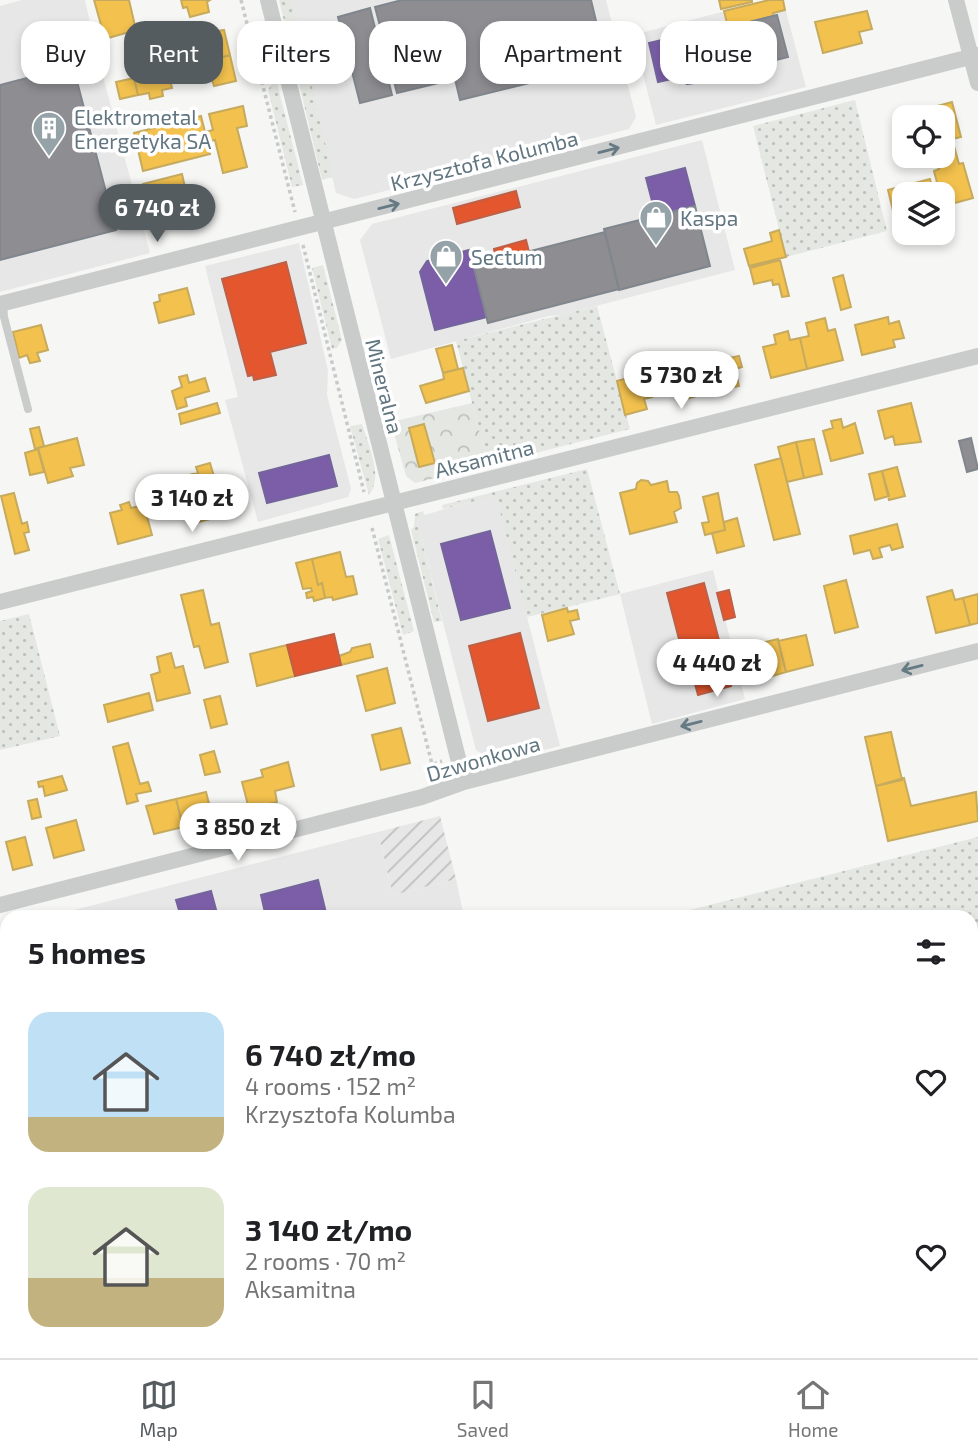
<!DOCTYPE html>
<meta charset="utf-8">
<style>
:root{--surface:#fff;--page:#f6f6f6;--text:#202124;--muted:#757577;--line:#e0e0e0;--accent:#555c60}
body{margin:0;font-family:"Exo 2",sans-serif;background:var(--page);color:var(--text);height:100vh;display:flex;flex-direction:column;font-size:26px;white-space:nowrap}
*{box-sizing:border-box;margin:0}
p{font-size:23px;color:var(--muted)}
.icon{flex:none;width:38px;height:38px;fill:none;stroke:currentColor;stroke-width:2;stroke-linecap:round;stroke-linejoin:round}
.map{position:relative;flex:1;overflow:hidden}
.details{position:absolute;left:0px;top:910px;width:978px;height:448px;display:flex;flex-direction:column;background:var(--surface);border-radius:21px 21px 0 0;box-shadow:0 4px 10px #0003}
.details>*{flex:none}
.banner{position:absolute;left:21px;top:21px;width:936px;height:63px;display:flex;gap:14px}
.buttons{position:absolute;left:892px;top:105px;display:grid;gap:14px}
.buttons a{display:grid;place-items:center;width:63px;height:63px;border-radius:14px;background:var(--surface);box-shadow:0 4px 10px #0003;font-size:35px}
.price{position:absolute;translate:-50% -60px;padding:0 16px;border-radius:24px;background:#fff;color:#222;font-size:23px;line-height:46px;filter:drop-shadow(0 2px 4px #0008)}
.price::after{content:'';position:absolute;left:50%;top:42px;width:21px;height:16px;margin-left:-10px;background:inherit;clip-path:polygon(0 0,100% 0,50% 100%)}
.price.active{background:var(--accent);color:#fff}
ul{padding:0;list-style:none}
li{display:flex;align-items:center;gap:21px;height:175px;padding:0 28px}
li span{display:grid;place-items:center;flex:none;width:196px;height:140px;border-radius:21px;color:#555}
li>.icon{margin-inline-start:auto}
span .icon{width:84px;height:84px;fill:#fffc;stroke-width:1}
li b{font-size:30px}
h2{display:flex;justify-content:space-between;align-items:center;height:84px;padding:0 28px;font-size:30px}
.tag{padding:0 24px;border-radius:21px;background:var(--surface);box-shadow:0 4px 10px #0003;font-size:24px;line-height:63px}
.tag.active{background:var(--accent);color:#fff}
.menu{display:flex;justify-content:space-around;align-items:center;height:98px;border-top:2px solid var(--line);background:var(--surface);font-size:19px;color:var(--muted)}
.menu a{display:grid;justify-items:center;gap:4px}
.menu .active{color:var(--accent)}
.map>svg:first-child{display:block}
.built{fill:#e6e7e6}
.industrial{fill:url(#industrial-furrows)}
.grass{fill:url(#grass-dots)}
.forest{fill:url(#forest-crowns)}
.homes{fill:#f2c14e;stroke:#c6aa5d;stroke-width:2}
.shops{fill:#e4572e;stroke:#bd6047;stroke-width:2}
.offices{fill:#7b5ea7;stroke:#73659b;stroke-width:2}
.industry{fill:#8d8d92;stroke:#80868d;stroke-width:2}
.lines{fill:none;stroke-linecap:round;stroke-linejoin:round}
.stream{stroke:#c8d4d5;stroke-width:6}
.path{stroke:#c7c9ca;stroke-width:3.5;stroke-dasharray:3.5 3.5;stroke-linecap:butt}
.service{stroke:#cacccc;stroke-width:8}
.minor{stroke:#cacccc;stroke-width:16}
.oneway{stroke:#667a84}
.labels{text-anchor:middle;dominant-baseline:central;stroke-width:7;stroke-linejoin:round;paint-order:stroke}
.poi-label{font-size:21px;fill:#617680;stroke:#fff;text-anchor:start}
.street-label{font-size:21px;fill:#617680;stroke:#fff}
</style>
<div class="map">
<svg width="978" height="1358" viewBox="0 0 978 1358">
<defs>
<pattern id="industrial-furrows" width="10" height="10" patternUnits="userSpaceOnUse" patternTransform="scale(1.75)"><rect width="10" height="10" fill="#e6e7e6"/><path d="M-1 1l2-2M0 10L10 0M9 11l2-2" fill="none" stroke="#bec0c0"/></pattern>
<pattern id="grass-dots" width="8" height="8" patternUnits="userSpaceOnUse" patternTransform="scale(1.75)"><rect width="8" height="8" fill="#e5e8e2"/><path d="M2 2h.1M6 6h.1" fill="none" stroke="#bdc1bc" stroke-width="1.8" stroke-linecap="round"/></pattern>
<pattern id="forest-crowns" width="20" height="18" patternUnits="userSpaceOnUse" patternTransform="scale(1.75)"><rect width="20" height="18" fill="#e5e8e2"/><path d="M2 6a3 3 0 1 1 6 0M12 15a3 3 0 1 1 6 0" fill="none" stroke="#bdc1bc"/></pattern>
</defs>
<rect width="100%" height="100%" fill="#f6f6f5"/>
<!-- built -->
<path class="built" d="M22,0H85L96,50L150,253L0,292V6Z
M292,0H606L636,117L629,129L354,199L336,193Z
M768,0H783L806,87L656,125L633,35Z
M702,140L735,270L561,315L549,316L391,359L360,240L372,224Z
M299,243L328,371L327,395L351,489L348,497L258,522L225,400L238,397L205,266Z
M496,495L560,746L494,762L476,750L417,522L424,515Z
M713,570L745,699L652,724L620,594Z
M378,832L393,895L456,879L464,917H47Z
M7,927V1084L0,1086V929Z"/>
<!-- industrial -->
<path class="industrial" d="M440,816L456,879L393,895L378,832Z"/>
<!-- grass -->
<path class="grass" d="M279,0H292L333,177L322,180Z
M277,83L303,185L292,187L268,90L272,84Z
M855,100L887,231L786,257L753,126Z
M323,265L342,340L337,348L332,349L312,268Z
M597,306L630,429L488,465L456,341Z
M362,424C368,444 384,477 369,495L350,426Z
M587,469L620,594L527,617L496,496L443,509L442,505Z
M423,511L424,515L417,522L442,621L434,622L411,530L414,527L415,514Z
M389,535L414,631L403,635L378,539Z
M29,614L60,736L0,750V621Z
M978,837V1358H221L220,1351H971V917H662Z
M7,1084V1351H82L37,1358H0V1086Z"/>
<!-- forest -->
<path class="forest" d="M472,403L488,465L415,483L406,476L391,422Z"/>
<!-- homes -->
<path class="homes" d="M94,0H129L136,30L105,39Z
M181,0H210L207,2L209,12L190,17L187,7L183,8Z
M719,0H752V2L721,9Z
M769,0H783L785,10L773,13L774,16L728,27L724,11Z
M867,11L872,29L859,32L862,43L823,53L815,22Z
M224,30L230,55L197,63L193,44L203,42L201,34Z
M230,55L236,81L214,86L212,80L205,82L201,63Z
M168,71L172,88L162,90L163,96L150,99L149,93L138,95L134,78Z
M134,78L138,95L120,99L116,82Z
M952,102L961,137L952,139L959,164L963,163L973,198L944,206L943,194H940L934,171L939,169L935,156H943V117H925L923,110Z
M243,106L247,126L237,128L247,167L223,173L215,140L207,142L210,154L143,171L134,133L201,116L205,132L213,130L209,114Z
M182,174L191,215L153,224L143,184Z
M930,179L934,194H905V220L896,223L888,190Z
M779,230L786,257L749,266L744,249L772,241L770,233Z
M780,260L789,296L782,297L779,284L773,285L772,280L754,284L750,268Z
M843,275L851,307L841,310L833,278Z
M187,288L194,314L159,323L154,303L160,301L159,295Z
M888,317L889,324L899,321L904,338L893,340L895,347L862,355L855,325Z
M825,318L828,331L835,329L843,360L807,369L800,338L809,336L806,323Z
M41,325L48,350L37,353L40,361L30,363L27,355L19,358L13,332Z
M788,331L790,340L800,338L807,369L771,378L763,347L776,344L774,335Z
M452,345L458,369L443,373L436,349Z
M739,356L742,367L735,369L739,386L715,391L707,363Z
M463,368L469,391L426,403L420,386L444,379L443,373Z
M711,373L715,391L678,401L674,383Z
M187,375L189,383L205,378L209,391L185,398L187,406L177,409L172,391L182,387L179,377Z
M639,375L641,386L648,384L652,397L644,399L647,409L625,415L617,381Z
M217,403L220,413L181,424L179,414Z
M911,403L921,442L895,445L893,436L885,439L878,411Z
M841,419L843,428L855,423L863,453L831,461L823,431L833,428L831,421Z
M424,424L435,463L419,467L409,428Z
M39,427L44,446L35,449L30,429Z
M77,438L84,465L70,468L73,476L48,483L38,448Z
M814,439L822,474L804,478L796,442Z
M796,442L804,478L787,482L778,447Z
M38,449L44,472L30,475L25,453Z
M781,458L800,534L774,540L755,465Z
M210,463L219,493L215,494L222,516L206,520L194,474L198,473L196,467Z
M897,467L905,496L889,500L882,471Z
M882,471L889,496L875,500L869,474Z
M193,474L206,520L191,524L185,502L179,503L175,486L178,485L177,478Z
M641,480L648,481L651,485L667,481L669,492H677L679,496L681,508L674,512L677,522L630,534L620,493L636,489L637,483Z
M14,493L22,524L27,522L29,532L24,533L29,550L15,554L1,496Z
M718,493L725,530L705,535L702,523L709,522L703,497Z
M129,502L131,508L144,505L152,535L118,544L110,513L122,510L120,505Z
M737,518L744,546L717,553L712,533L725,530L724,522Z
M897,524L903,547L892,550L890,545L879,548L882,557L873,559L870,550L854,554L850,536Z
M340,552L346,577L353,576L357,594L333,600L332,597L325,598L322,583L318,585L312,559Z
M312,559L318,585L322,583L325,598L314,601L313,597L307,598L306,593L312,591L311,588L303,589L296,563Z
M846,580L858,627L835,633L824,586Z
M203,590L211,625L219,623L228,662L205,668L199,646L194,647L181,595Z
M952,590L955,600L963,598L970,625L936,633L927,597Z
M978,594V623L970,625L963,598Z
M567,608L568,612L577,610L579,619L570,621L574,634L548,641L542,615Z
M806,635L813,665L786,672L778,641Z
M778,639L786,672L769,677L768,672L756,675L749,646Z
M370,644L373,657L341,665L339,656L350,652L352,648Z
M287,645L295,676L257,686L250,654Z
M171,653L175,668L183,666L190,693L157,701L151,675L160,672L157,657Z
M387,668L395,703L366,711L357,676Z
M149,693L153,710L108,722L104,705Z
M220,696L227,724L211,728L204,700Z
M401,728L410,763L381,770L372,735Z
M891,732L902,780L876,786L865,737Z
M128,743L140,784L148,782L151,791L136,794L138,801L127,804L113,747Z
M214,751L220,772L205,775L200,755Z
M288,762L294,786L275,791L277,802L249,809L242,782L263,777L261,770Z
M62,776L67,790L45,796L43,786L39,787L38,782Z
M904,778L911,806L976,792L978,821L888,841L876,786Z
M206,792L213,819L183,827L176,799Z
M37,799L41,817L32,819L28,801Z
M176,799L183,827L154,834L146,806Z
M76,820L84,850L54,858L46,828Z
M25,837L32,865L13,870L6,842Z"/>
<!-- shops -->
<path class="shops" d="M516,191L520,207L457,224L453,208Z
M526,240L529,252L496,260L494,249Z
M286,262L306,343L270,352L276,375L254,380L253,375L248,376L222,279Z
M704,583L731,686L698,695L690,665L686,666L667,593Z
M729,590L735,617L724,620L717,593Z
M520,633L539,708L488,721L469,646Z
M334,634L341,665L295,676L287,645Z"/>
<!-- offices -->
<path class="offices" d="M683,35L695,83L687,84L676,78L658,82L649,43Z
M685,168L695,206L656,216L646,178Z
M469,250L487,317L435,330L420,272L427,261Z
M329,455L337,486L267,503L259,473Z
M490,531L510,608L461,620L441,544Z
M318,880L327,917H266L261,895Z
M211,891L218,917H181L176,900Z"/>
<!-- industry -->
<path class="industry" d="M402,0H591L601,42L549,56L554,77L460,100L455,79L397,93L391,70L386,71L392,95L360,103L349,60L337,63L339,69L328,70L326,72L320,45L330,44L332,42L333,48L345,45L338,17L370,8L376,32L381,30L375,7Z
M777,15L788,57L694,80L684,39Z
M73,66L116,230L0,260V85Z
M695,206L710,266L619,290L604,229Z
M605,232L619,289L488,323L470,252L477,250L485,255L487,262Z
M971,438L978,469L967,472L959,441Z"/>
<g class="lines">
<!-- stream -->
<path class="stream" d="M971,1125L978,1131
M345,1351L348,1358"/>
<!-- path -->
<path class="path" d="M241,0L295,212
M303,245L364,492
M372,528L432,764L442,761"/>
<!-- service -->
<path class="service" d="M3,303L4,317L28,409
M77,1358L117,1351"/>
<!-- minor -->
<path class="minor" d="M268,0L464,782
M956,0L978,83
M0,304L978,55
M0,602L978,356
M0,905L422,797L464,782L978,651"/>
</g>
<!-- one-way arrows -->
<defs><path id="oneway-shaft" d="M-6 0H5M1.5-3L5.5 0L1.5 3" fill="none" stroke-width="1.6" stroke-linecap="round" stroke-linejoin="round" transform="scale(1.75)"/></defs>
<g class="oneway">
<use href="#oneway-shaft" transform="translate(609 150) rotate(-14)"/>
<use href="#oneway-shaft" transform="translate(389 206) rotate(-14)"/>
<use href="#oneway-shaft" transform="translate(912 668) rotate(166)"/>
<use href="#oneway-shaft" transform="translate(691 724) rotate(166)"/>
</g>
<!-- icons -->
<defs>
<symbol id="building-pin" viewBox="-11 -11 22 30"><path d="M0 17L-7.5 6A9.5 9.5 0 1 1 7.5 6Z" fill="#95a3a9" stroke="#fff"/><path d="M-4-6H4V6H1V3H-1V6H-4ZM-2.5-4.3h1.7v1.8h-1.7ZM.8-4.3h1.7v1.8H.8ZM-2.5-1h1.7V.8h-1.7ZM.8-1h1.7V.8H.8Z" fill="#fff"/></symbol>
<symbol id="shop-pin" viewBox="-11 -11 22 30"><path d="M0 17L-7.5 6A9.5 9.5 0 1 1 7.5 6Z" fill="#95a3a9" stroke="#fff"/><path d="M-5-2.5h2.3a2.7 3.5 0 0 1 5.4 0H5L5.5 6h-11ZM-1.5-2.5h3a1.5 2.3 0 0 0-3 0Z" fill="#fff"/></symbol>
</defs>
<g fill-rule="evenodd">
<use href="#building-pin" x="30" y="109" width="38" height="52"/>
<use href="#shop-pin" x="637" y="198" width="38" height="52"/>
<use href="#shop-pin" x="427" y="237" width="38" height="52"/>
</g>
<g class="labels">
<!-- poi labels -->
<g class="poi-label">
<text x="74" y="116">Elektrometal<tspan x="74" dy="24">Energetyka SA</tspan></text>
<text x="680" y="217">Kaspa</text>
<text x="471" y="256">Sectum</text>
</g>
<!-- street labels -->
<g class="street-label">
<text transform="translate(484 160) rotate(-14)">Krzysztofa Kolumba</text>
<text transform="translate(385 386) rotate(76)">Mineralna</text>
<text transform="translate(484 458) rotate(-14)">Aksamitna</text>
<text transform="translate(483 758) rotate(-16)">Dzwonkowa</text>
</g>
</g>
</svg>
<div class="buttons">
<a><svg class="icon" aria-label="locate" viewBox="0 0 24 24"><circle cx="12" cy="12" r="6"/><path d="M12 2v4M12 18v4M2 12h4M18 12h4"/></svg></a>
<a><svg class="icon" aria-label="layers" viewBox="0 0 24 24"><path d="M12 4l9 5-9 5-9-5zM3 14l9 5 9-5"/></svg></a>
</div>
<b class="price active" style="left:157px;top:244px">6 740 zł</b>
<b class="price" style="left:681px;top:411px">5 730 zł</b>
<b class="price" style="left:192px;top:534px">3 140 zł</b>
<b class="price" style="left:717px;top:699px">4 440 zł</b>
<b class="price" style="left:238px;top:863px">3 850 zł</b>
<div class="banner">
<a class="tag">Buy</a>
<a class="tag active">Rent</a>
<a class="tag">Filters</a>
<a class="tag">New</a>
<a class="tag">Apartment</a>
<a class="tag">House</a>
</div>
<section class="details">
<h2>5 homes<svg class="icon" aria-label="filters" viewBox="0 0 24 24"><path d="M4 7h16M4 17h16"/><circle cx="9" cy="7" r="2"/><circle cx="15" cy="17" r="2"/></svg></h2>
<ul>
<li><span style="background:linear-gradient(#bfe0f5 75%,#c2b280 0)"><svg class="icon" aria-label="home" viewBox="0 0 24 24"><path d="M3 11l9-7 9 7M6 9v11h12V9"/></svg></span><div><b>6 740 zł/mo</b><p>4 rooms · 152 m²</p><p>Krzysztofa Kolumba</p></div><svg class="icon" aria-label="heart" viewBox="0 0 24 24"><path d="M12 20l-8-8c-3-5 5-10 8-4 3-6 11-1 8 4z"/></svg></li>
<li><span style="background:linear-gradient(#dfe7d0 65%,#c2b280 0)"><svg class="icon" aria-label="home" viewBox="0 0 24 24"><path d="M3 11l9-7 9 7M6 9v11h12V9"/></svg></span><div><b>3 140 zł/mo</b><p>2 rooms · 70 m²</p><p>Aksamitna</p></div><svg class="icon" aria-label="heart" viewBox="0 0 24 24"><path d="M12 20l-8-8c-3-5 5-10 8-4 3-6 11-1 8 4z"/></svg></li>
</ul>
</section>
</div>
<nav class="menu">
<a class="active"><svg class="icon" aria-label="map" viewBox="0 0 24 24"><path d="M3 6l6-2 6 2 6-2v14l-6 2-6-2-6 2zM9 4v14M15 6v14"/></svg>Map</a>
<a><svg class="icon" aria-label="saved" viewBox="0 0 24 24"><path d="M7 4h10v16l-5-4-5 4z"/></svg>Saved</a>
<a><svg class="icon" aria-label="home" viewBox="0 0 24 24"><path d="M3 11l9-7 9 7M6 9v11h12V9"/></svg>Home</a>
</nav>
